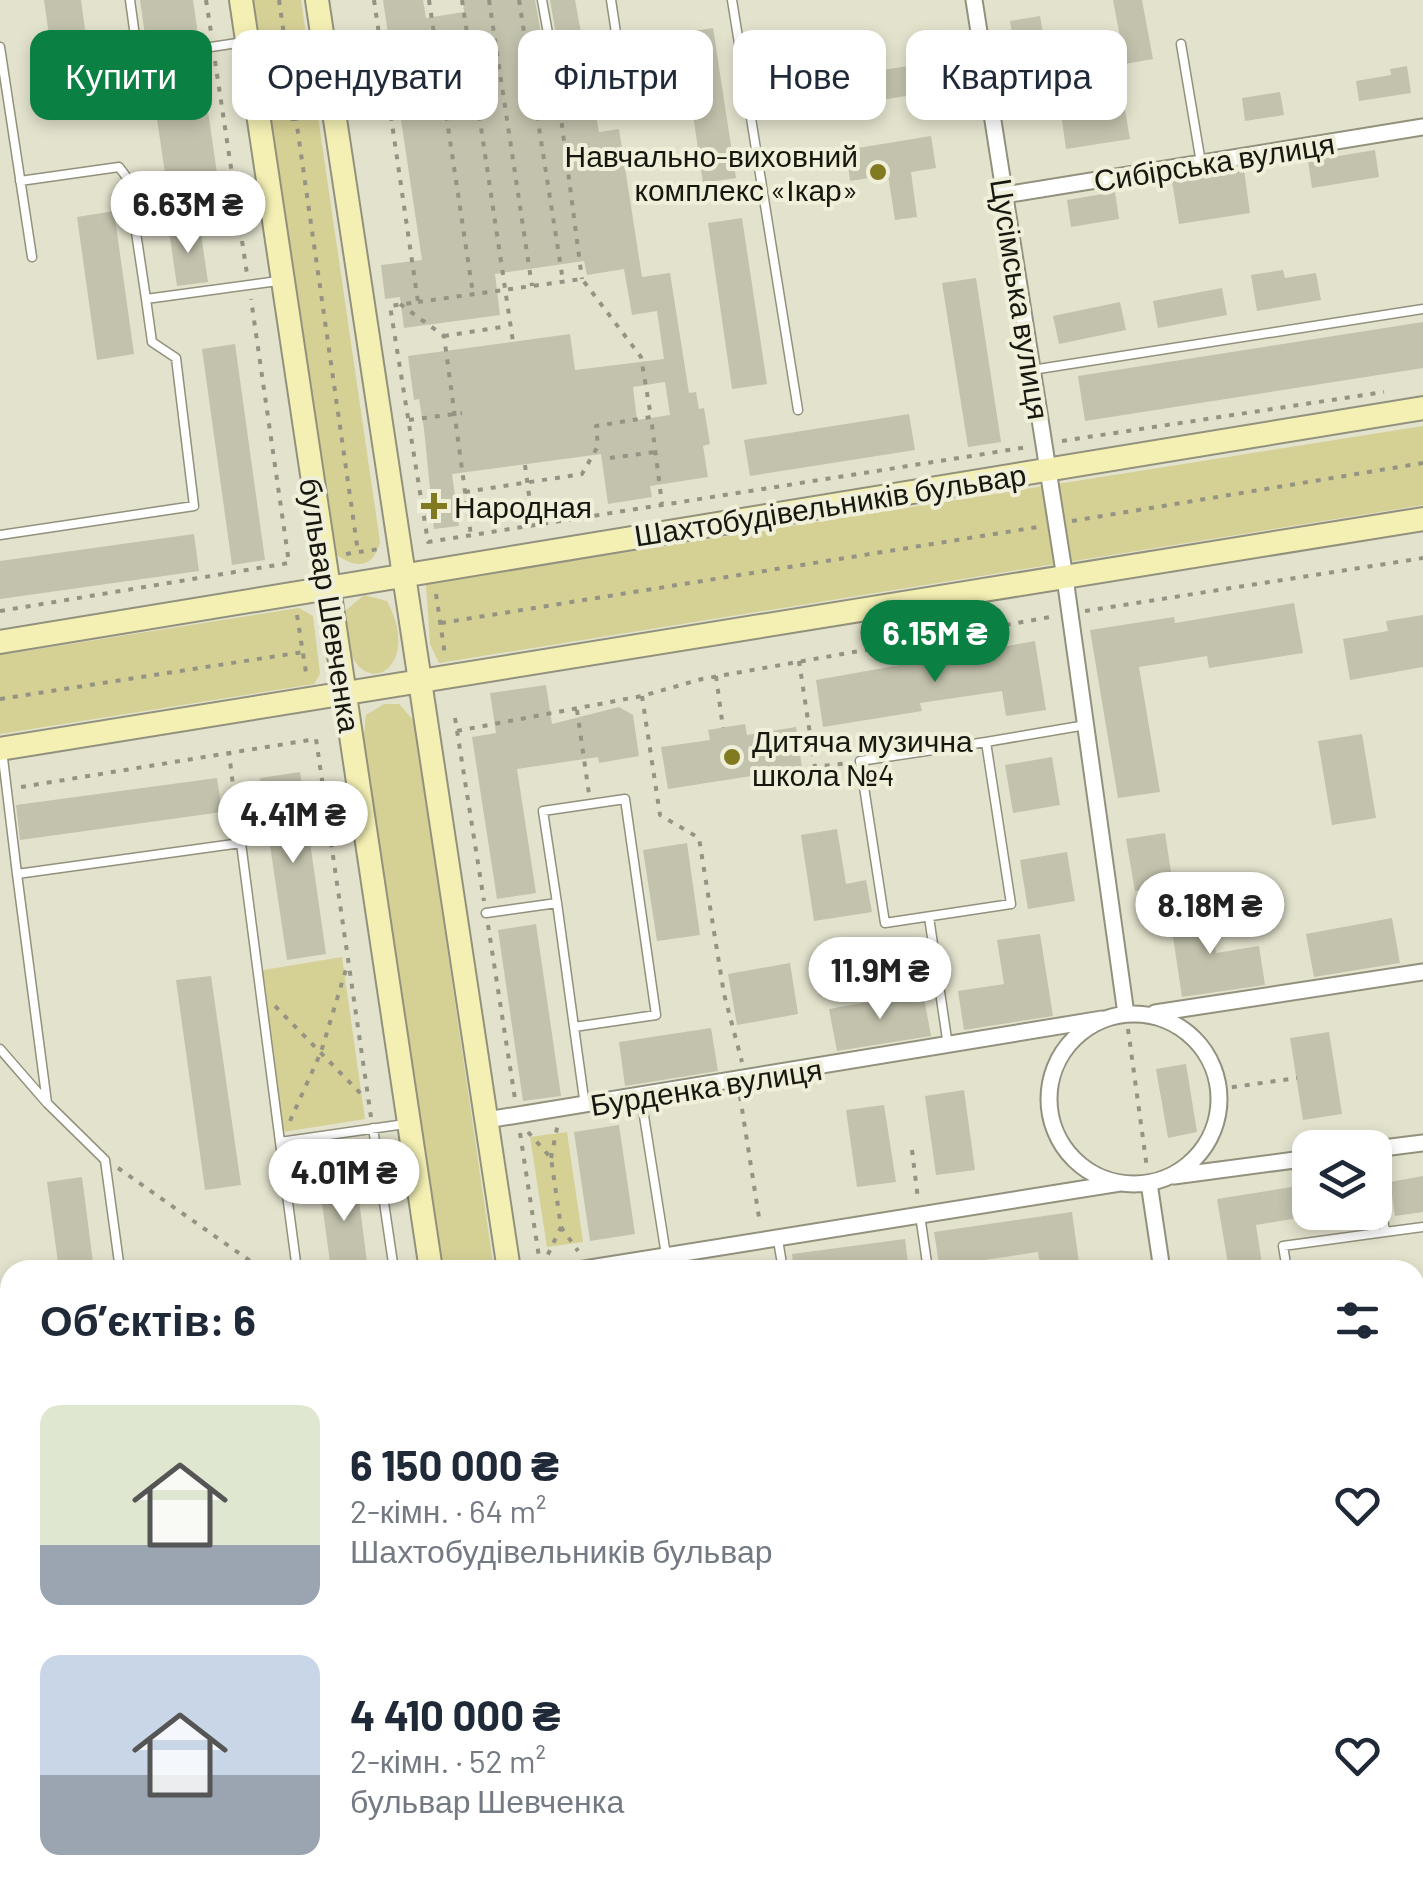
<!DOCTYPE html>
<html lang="uk">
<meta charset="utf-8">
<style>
:root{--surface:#fff;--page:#f6f6f7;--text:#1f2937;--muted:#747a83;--accent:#0b8043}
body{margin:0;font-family:Barlow,sans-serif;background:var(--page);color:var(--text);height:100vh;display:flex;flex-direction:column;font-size:38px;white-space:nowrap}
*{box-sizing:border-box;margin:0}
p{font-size:32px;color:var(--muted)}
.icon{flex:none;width:55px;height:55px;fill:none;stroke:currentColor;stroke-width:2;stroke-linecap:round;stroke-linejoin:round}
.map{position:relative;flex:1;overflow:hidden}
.side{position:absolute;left:0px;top:1260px;width:1425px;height:642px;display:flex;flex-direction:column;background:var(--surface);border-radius:30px 30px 0 0;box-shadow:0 5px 15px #0003}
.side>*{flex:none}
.banner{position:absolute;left:30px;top:30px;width:1365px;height:90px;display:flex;gap:20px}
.tools{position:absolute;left:1292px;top:1130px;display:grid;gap:20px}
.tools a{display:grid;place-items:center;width:100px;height:100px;border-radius:20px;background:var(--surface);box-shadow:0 5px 15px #0003;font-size:50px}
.price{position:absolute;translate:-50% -85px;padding:0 22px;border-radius:35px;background:#fff;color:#222;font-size:32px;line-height:65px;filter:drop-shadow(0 2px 5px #0008)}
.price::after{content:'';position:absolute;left:50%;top:60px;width:30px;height:22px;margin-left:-15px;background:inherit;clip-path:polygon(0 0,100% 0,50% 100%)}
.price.current{background:var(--accent);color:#fff}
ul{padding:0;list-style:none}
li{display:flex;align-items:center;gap:30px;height:250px;padding:0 40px}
li span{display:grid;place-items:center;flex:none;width:280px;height:200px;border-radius:20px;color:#555}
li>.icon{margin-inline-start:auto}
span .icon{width:120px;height:120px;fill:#fffc;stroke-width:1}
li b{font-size:42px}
h2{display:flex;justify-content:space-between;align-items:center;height:120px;padding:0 40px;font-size:42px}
.pill{padding:0 35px;border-radius:20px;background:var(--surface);box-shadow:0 5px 15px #0003;font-size:35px;line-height:90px}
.pill.current{background:var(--accent);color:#fff}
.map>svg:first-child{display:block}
.green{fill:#d5d094}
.building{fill:#c3c2ad;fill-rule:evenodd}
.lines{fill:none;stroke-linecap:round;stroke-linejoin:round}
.lane-casing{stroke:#92917d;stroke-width:11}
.street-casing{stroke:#92917d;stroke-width:19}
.secondary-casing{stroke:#92917d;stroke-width:26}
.path{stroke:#959484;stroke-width:4;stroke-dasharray:5 8;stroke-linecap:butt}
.lane{stroke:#fff;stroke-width:8}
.street{stroke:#fff;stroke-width:15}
.secondary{stroke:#f4f0b4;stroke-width:22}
.poi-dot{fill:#827a20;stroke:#f0efda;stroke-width:4}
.labels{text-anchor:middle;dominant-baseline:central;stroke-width:8;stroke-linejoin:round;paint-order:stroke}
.poi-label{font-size:30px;fill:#181810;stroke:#f0efda;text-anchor:start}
.street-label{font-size:30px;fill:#181810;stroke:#f0efda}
</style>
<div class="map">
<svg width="1423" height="1901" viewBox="0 0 1423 1901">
<rect width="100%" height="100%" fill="#e3e2cd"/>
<!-- green -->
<path class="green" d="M247,0H301L380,542C372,573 350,567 331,550Z
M1423,426V505L439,663L430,644L426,584Z
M364,595L387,601C429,679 341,711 345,611Z
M299,608L313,616L320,674L314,684L0,734V655Z
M384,704H399L414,721L494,1270H443L363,743L366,715Z
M342,957L365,1119L283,1132L258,971Z
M567,1132L583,1242L547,1247L530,1137Z"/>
<!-- building -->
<path class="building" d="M44,0H81L91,73L55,79Z
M140,0H193L199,41L147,49Z
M383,0H423L426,18L464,12L463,0H535L553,101L560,107L567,99L550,0H575L599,132L619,129L642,277L670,273L689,393L696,392L699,409L704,408L710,444L703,446L708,477L650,486L652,497L608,504L601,454L452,474L459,526L434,529L424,429L419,399L414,400L408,356L570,334L575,370L664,359L657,311L632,315L624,269L587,275L584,261L495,274L500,315L404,328L400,297L385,299L381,265L422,260ZM665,382L670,415L637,420L633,387Z
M1113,0H1142L1153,59L1125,64Z
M1040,16L1049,69L1019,74L1010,21Z
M713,28L736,178L703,183L681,33Z
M200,56L220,194L169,201L149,64Z
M920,64L924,93L839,107L834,78Z
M1407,66L1411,93L1359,101L1356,81L1391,75L1390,69Z
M1280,92L1284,115L1245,121L1242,98Z
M1125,110L1130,139L1066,149L1062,120Z
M931,136L936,168L911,172L917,217L895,220L888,175L850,181L846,150Z
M1375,150L1379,177L1312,188L1308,161Z
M1244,170L1250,213L1179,224L1172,181Z
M1115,192L1119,219L1071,227L1067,200Z
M114,211L134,354L97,360L77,217Z
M742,218L767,384L732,389L708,223Z
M200,227L208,282L177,286L169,231Z
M1283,270L1285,278L1316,273L1321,300L1257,311L1251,275Z
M976,278L1001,442L968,447L942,283Z
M1222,288L1227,315L1158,328L1153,301Z
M1120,302L1126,330L1059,344L1053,316Z
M1423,322V368L1085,421L1078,376Z
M235,344L265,560L232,565L202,349Z
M909,414L915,450L750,476L744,440Z
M194,534L199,571L0,599V561Z
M1294,603L1303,653L1209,668L1207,656L1139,667L1160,792L1118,798L1090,630L1174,617L1175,623Z
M1423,615V667L1350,680L1343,639L1388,631L1386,621Z
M1035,641L1046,710L1006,716L1002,691L920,703L922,711L823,727L816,680Z
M546,685L552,724L619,707L633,715L639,756L599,763L598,757L517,769L536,893L497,899L472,737L496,733L490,693Z
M745,724L747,735L796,727L802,768L668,789L661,747L710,740L708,730Z
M1362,734L1376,818L1332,825L1318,741Z
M1052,757L1060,805L1013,813L1005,765Z
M300,772L326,954L287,960L260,778Z
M217,778L222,812L20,840L16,805Z
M837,829L846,884L866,880L872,912L814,921L801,835Z
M1165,833L1173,885L1135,891L1126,839Z
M687,843L700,935L657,941L643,850Z
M1067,852L1075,901L1028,909L1020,860Z
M1208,904L1216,953L1259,946L1265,985L1182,997L1169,910Z
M1392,918L1400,963L1314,977L1306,934Z
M536,924L561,1096L523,1101L498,930Z
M1040,934L1053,1016L964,1030L958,991L1004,984L997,940Z
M790,963L798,1014L737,1025L728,974Z
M211,976L241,1185L205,1190L176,980Z
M923,992L931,1036L837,1051L829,1009Z
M711,1028L718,1071L625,1086L619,1042Z
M1329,1032L1342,1114L1303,1120L1290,1038Z
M1186,1064L1197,1132L1168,1138L1156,1069Z
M964,1090L975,1170L936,1175L925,1096Z
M884,1105L896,1182L857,1187L846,1110Z
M619,1125L635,1234L590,1241L574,1132Z
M356,1176L368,1270H331L319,1181Z
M1423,1176V1212L1395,1216L1390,1182Z
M82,1177L94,1270H59L47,1182Z
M1310,1184V1216L1256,1225L1263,1270H1229L1217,1199Z
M1072,1212L1080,1270H1041L1038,1252L971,1262L972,1270H940L934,1232Z
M905,1239L909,1270H794L792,1254Z"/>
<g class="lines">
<defs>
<path id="lane" d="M130,0L138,58L244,42
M542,0L560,100
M611,0L625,92
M732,0L798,410
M1181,44L1201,163
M0,47L32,257
M20,181L119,167L128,179L146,299
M1032,370L1423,309
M0,535L194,506L176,358L152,342L146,299L278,281
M986,742L1011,904L885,923L860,761Z
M986,742L1086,725
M2,750L17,874
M486,913L557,903L543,811L625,799L656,1015L574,1027L557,903
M929,917L948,1046
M574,1027L585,1106
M0,1049L47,1103
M641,1097L666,1255
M373,1128L394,1270
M1375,1158L1385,1232L1423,1227
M920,1215L928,1270
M778,1240L783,1270
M120,1270L105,1160L47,1103L17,874L241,843L280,1142
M297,1270L280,1142L405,1124
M1287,1270L1283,1246L1385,1232
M1415,1482L1423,1481
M0,1518L10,1517
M0,1601L10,1600
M0,1695L10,1694
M1415,1712L1423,1711
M0,1855L10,1853
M218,1892L219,1901
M420,1892L421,1901
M698,1892L699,1901
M950,1892L952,1901
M1111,1892L1112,1901
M1294,1892L1295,1901"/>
<path id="street" d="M974,0L1065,578L1126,1014
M1004,195L1423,127
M1155,1013L1423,972
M1049 1099a85 85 0 1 1 170 0a85 85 0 1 1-170 0Z
M487,1120L1102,1019
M1375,1149L1423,1143
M1174,1176L1310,1158
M1149,1183L1162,1270
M578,1270L1120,1183
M1415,1603L1423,1601
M0,1806L10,1804"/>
<path id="secondary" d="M241,0L431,1270
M317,0L509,1270
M0,642L1423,408
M0,749L1423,519
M524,1892L526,1901
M602,1892L603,1901"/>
</defs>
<!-- lane casing -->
<use href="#lane" class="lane-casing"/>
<!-- street casing -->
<use href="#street" class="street-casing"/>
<!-- secondary casing -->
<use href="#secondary" class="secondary-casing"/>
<!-- path -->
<path class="path" d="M206,0L211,32
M279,0L358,552
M374,0L418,302L390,306L428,542L1028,447
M429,0L473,294
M462,0L513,342
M489,0L532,286
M519,0L563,281
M215,61L247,274
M273 99a20 20 0 1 1 40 0a20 20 0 1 1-40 0Z
M360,94L388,90
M278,101L312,95
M560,110L582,279
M418,302L582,279L641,357L651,417
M400,304L444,336L471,536
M444,336L508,326
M409,420L462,413
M1062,441L1384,392
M610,458L655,452
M525,465L533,525
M465,492L582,474L598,446L596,426L651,417L662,504
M1072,521L1423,463
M346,554L379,549
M436,594L445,655
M0,611L289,563L251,299
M1085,611L1423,558
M297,615L307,679
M441,623L1038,527
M799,661L815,767L848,763
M716,676L723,728
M642,696L660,815L699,838L724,994L742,1062
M0,699L303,652
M577,710L589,794
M455,718L484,901
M457,731L642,696L702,679L1056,616
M21,787L229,753
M239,833L229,753L316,739L371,1117
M488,925L515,1099
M275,1006L366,1099
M1128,1029L1147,1168
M1219,1089L1297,1078
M740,1096L760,1224
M290,1121L321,1052L347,966
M528,1132L551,1158L561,1227L541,1269
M520,1133L541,1270
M912,1150L918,1199
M551,1158L558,1123
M118,1168L263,1270
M561,1227L578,1251
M1415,1565L1423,1564
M1415,1649L1423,1648
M0,1780L10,1779
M489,1892L490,1901
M634,1892L635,1901
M753,1892L760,1901
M1024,1892L1037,1901
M1205,1892L1207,1901
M1063,1901L1065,1892"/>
<!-- lane -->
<use href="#lane" class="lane"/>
<!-- street -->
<use href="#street" class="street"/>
<!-- secondary -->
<use href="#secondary" class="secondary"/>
</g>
<!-- markers -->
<g class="poi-dot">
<circle cx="878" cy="172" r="10"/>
<path d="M429 491h10v10h10v10h-10v10h-10v-10h-10v-10h10z"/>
<circle cx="732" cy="757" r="10"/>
</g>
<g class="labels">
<!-- poi labels -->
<g class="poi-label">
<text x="858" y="155" text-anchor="end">Навчально-виховний<tspan x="858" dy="34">комплекс «Ікар»</tspan></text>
<text x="454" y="506">Народная</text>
<text x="752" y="740">Дитяча музична<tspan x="752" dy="34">школа №4</tspan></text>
</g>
<!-- street labels -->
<g class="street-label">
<text transform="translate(1214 161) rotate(-9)">Сибірська вулиця</text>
<text transform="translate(1021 299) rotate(81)">Цусімська вулиця</text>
<text transform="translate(830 504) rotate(-9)">Шахтобудівельників бульвар</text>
<text transform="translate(331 605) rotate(81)">бульвар Шевченка</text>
<text transform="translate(706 1086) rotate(-9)">Бурденка вулиця</text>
</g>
</g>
</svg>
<div class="tools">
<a><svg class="icon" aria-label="layers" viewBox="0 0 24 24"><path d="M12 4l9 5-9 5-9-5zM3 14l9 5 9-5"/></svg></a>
</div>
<b class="price" style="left:188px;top:256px">6.63M ₴</b>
<b class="price current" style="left:935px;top:685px">6.15M ₴</b>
<b class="price" style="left:293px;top:866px">4.41M ₴</b>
<b class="price" style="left:1210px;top:957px">8.18M ₴</b>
<b class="price" style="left:880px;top:1022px">11.9M ₴</b>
<b class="price" style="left:344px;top:1224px">4.01M ₴</b>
<div class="banner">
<a class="pill current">Купити</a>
<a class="pill">Орендувати</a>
<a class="pill">Фільтри</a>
<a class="pill">Нове</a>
<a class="pill">Квартира</a>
</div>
<section class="side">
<h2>Об’єктів: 6<svg class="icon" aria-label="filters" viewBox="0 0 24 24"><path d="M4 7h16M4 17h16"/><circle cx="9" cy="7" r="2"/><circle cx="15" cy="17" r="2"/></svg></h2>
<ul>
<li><span style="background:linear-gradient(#dfe7d0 70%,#9aa5b1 0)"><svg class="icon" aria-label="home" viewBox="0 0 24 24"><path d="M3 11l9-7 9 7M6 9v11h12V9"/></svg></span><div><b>6 150 000 ₴</b><p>2-кімн. · 64 m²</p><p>Шахтобудівельників бульвар</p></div><svg class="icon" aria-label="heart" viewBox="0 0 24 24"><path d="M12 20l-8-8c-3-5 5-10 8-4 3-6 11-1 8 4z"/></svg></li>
<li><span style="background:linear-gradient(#c9d6e8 60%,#9aa5b1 0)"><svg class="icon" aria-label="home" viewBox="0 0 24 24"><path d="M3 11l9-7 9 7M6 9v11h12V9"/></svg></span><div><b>4 410 000 ₴</b><p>2-кімн. · 52 m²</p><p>бульвар Шевченка</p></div><svg class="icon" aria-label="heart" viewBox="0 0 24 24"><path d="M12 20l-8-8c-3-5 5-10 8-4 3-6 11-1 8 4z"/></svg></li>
</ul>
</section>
</div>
